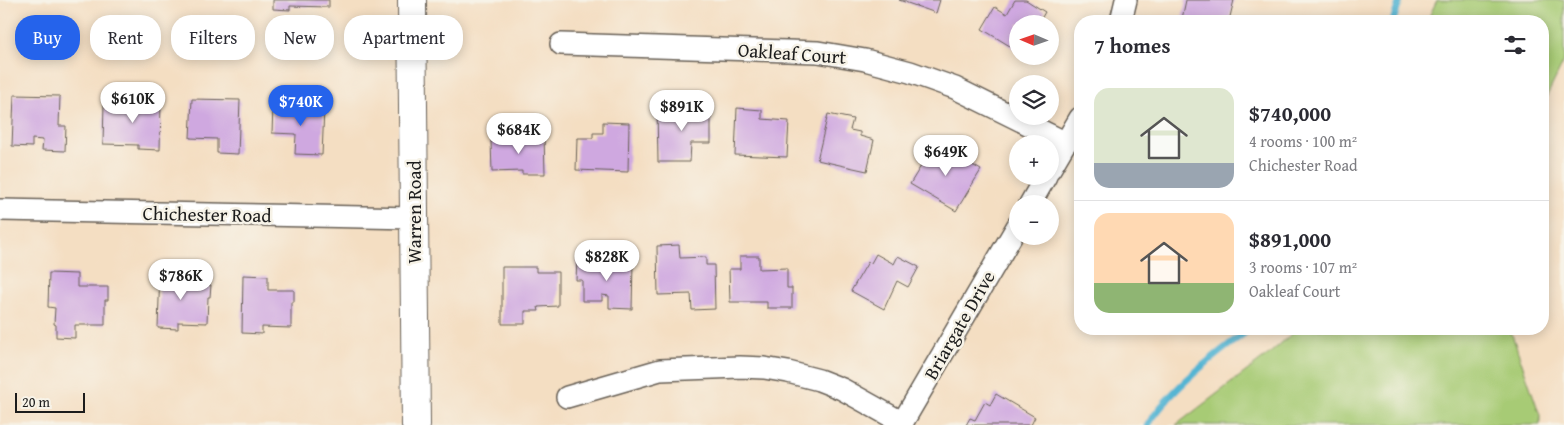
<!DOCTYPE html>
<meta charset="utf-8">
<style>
:root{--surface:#fff;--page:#f7f7f7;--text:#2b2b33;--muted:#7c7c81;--line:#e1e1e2;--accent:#2563eb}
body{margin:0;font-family:"Gentium Book Plus",serif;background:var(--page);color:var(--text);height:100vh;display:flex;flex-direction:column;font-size:19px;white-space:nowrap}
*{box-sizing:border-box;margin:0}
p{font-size:16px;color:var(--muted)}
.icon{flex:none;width:28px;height:28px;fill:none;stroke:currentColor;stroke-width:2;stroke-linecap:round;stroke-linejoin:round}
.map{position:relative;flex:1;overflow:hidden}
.sheet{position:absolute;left:1074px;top:15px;width:475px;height:320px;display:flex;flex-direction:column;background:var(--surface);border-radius:20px;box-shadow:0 2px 12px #0003}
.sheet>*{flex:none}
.guide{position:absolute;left:15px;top:15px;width:475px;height:45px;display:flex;gap:10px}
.needle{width:32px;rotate:272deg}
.buttons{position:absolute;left:1009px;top:15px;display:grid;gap:10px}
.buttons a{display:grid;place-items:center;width:50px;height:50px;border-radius:50%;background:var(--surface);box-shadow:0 2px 12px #0003;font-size:25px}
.scale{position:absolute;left:15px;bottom:12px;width:70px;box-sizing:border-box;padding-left:5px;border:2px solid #1c1c1c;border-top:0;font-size:14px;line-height:18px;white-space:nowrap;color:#1c1c1c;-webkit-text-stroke:4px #f7f3e8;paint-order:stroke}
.price{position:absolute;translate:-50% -42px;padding:0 11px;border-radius:18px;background:#fff;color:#222;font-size:16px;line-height:32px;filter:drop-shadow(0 1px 2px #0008)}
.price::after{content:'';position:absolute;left:50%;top:30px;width:15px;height:11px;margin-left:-8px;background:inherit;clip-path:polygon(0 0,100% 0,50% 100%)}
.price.active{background:var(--accent);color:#fff}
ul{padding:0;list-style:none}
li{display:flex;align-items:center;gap:15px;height:125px;padding:0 20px}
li+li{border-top:1px solid var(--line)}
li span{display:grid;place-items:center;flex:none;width:140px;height:100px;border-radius:15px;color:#555}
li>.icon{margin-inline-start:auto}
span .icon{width:60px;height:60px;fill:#fffc;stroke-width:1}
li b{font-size:21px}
h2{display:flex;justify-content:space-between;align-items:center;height:60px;padding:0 20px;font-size:21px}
.pill{padding:0 18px;border-radius:20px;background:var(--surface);box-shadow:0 2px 12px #0003;font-size:18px;line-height:45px}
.pill.active{background:var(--accent);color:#fff}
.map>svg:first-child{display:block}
.green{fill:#a7cb74;stroke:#627448}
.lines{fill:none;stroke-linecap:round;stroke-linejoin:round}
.stream{stroke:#54b5d3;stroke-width:7}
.building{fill:#cfa8e0}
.street-casing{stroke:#686056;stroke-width:24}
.secondary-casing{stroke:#686056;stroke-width:30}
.street{stroke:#fff;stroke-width:21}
.secondary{stroke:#fff;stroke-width:28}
.labels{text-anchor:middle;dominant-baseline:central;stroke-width:5;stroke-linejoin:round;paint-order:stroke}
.street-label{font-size:19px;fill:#1c1c1c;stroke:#f7f3e8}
</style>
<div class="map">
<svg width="1564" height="425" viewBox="0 0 1564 425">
<rect width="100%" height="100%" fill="#f7f3e8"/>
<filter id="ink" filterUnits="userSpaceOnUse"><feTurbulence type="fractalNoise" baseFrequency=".02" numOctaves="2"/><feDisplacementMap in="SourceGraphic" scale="10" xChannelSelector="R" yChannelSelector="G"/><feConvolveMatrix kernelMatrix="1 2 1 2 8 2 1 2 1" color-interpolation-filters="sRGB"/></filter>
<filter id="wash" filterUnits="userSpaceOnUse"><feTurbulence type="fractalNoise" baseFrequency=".0096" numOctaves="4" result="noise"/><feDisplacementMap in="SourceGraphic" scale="20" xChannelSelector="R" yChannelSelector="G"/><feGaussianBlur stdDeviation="1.12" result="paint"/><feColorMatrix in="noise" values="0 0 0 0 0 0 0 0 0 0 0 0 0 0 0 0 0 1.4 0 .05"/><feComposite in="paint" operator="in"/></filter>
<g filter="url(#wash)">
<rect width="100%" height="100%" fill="#f4dec2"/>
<!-- green -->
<path class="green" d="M1437,0H1564V61L1543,104L1542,21H1427Z
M1297,329H1510L1540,415V425H1176L1269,354Z"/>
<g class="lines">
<!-- stream -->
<path class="stream" d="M1393,21L1400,0
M1148,425C1170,389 1216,354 1250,329"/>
</g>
<g id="blocks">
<!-- building -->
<path class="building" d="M273,0H329V7L290,6V10L273,9Z
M899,0H940L936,13Z
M1015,0H1026L1045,12L1038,24H1018V51L982,29L995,7L1007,14Z
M1186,0H1234L1229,21H1193L1182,19Z
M14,95L60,96L59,126H66L65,151L42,150L43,140L32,139V147L12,146Z
M192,99L240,100L238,154L217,153V139L190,138Z
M136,100L161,101L160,150L138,149V145L103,144L104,103L136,104Z
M273,106L324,108L322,155L295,154L296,134L272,133Z
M657,108H711V143H691L690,162H658Z
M737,108L762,110V119L789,121L787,157L735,155Z
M828,114L853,119L850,130L860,132V136L874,140L867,171L817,160Z
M603,122L629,123L628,172L576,170L577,138H593V133H603Z
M544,135L545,174H522V171L492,172L491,141L522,140V136Z
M935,143L981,170L956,211L910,184Z
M679,245L680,258L706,257V265H714L715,309L692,310L691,294L658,295L657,246Z
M876,254L894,264L898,256L919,267L908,287L897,281L884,309L851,291L868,262L871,263Z
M740,256H759V269L787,268V288H792V308H767V302H730L729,269H740Z
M577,259H606V262H633L632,309L609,308V296L602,295V301H582V280H576Z
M502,267H536V272H558V306L538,307L539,311H525V324H502Z
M160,270L185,271V285H211L210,297H208L207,323L178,322V329L158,328Z
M49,273L77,274V287H108V300H105V325H75V338L56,337V325L54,324L55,308L48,307Z
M243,275L268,276V290H294V302H291V328L262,327V334L242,333Z
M996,394L1035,417L1031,425H966L970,418L975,420L985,402L990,405Z"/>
</g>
</g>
<g filter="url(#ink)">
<use href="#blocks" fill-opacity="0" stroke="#686056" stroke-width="1"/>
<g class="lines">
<defs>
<path id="street" d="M1121,21L1126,0
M561,44L818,52L865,60L910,72L955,88L1066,143
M1050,169L1080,118
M1030,204L1046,176
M0,210L414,218
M567,397L660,370L740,367L764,368L788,372L819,380L842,389L903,423
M901,425L1018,225"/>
<path id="secondary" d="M412,0L416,425"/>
</defs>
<!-- street casing -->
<use href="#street" class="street-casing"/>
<!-- secondary casing -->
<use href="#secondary" class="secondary-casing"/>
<!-- street -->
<use href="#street" class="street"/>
<!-- secondary -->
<use href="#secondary" class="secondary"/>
</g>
</g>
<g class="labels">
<!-- street labels -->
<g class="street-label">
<text transform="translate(792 53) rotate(4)">Oakleaf Court</text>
<text transform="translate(414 212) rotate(-90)">Warren Road</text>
<text transform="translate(207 214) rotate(1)">Chichester Road</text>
<text transform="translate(959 325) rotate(-60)">Briargate Drive</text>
</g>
</g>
</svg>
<div class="buttons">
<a><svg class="needle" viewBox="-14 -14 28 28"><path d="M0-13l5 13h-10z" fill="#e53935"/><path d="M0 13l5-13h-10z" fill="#7c7c81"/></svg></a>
<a><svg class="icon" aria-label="layers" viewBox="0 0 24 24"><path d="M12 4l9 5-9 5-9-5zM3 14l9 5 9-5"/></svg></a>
<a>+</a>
<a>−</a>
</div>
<div class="scale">20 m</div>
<b class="price" style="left:133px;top:124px">$610K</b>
<b class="price active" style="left:301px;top:127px">$740K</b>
<b class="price" style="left:682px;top:132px">$891K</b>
<b class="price" style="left:519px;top:155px">$684K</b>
<b class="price" style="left:946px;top:177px">$649K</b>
<b class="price" style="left:607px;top:282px">$828K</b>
<b class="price" style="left:181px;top:301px">$786K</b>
<div class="guide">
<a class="pill active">Buy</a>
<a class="pill">Rent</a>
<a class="pill">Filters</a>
<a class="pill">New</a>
<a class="pill">Apartment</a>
</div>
<section class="sheet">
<h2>7 homes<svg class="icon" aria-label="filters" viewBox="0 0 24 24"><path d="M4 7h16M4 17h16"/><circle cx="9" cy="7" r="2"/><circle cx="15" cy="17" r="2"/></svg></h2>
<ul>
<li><span style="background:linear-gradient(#dfe7d0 75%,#9aa5b1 0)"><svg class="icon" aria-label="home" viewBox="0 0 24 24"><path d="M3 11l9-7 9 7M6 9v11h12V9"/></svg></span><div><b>$740,000</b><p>4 rooms · 100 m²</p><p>Chichester Road</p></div></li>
<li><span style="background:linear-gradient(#ffd9b3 70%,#8fb573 0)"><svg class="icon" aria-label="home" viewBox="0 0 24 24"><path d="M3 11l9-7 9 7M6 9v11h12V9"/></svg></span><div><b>$891,000</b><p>3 rooms · 107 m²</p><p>Oakleaf Court</p></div></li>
</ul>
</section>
</div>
